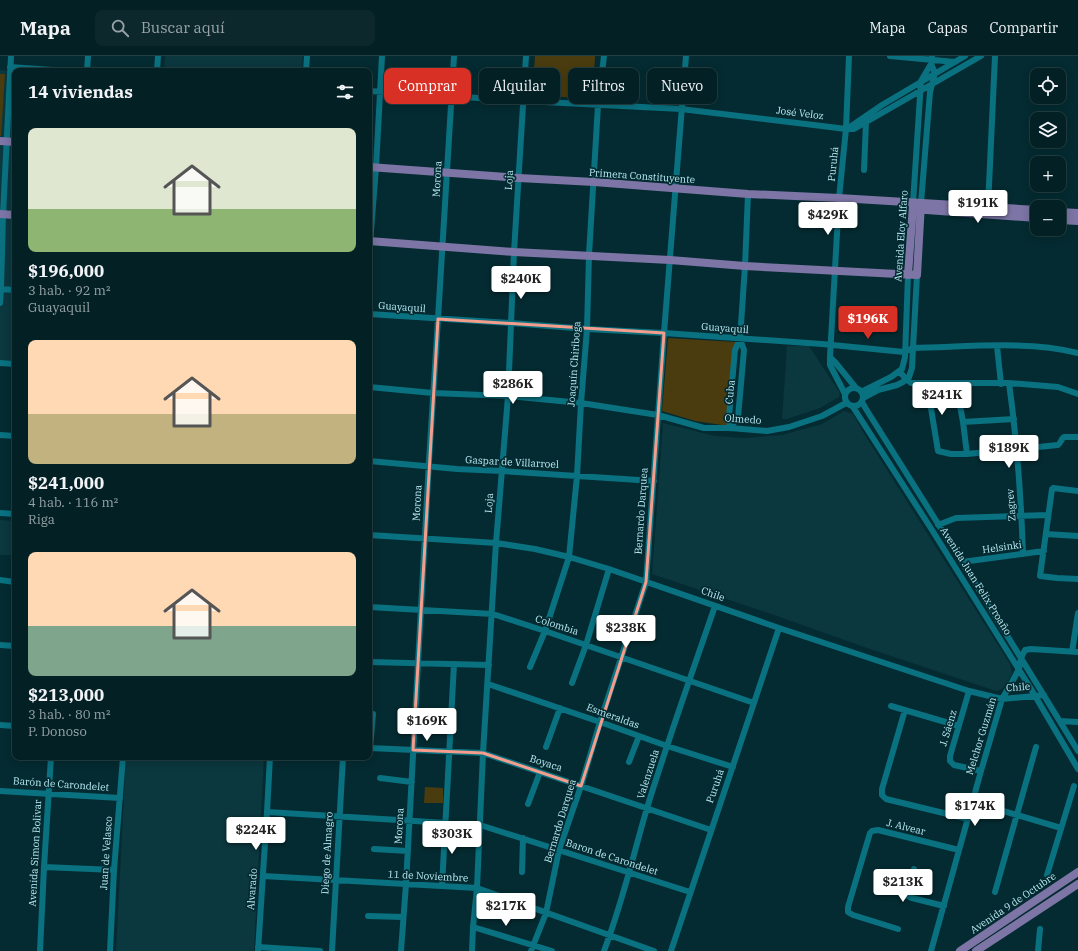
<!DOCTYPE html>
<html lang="es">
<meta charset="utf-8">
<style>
:root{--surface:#032025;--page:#0d282d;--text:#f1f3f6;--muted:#97a3a7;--line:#243e42;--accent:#d93025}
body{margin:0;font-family:"IBM Plex Serif",serif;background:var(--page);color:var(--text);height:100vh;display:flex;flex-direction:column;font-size:15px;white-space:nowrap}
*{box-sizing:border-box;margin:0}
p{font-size:13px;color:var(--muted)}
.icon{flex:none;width:22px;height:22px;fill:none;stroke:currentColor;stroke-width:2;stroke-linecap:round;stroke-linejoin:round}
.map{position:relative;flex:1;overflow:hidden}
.sheet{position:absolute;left:12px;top:12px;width:360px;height:692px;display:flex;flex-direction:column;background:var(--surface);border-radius:8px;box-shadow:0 2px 10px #0003,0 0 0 1px var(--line)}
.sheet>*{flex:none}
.hud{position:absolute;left:384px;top:12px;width:380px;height:36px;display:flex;gap:8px}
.controls{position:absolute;left:1030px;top:12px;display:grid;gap:8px}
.controls a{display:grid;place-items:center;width:36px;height:36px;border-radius:8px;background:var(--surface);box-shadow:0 2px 10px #0003,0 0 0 1px var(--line);font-size:20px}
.price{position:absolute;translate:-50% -34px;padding:0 9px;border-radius:4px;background:#fff;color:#222;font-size:13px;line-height:26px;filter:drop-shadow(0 1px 2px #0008)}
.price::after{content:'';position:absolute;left:50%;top:24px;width:12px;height:9px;margin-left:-6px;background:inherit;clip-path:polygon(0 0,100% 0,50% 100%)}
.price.selected{background:var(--accent);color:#fff}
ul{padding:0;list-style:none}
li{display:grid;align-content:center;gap:8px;height:212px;padding:0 16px}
li span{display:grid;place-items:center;height:124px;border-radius:8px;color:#555}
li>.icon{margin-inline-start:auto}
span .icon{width:72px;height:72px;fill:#fffc;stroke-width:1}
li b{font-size:17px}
h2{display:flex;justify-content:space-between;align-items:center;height:48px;padding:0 16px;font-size:17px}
.tag{padding:0 14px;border-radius:8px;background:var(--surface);box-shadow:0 2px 10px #0003,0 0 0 1px var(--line);font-size:14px;line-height:36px}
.tag.selected{background:var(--accent);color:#fff}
header{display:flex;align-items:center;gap:24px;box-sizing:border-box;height:56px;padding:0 20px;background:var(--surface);border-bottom:1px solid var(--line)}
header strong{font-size:19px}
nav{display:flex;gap:22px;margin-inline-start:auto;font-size:14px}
.search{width:280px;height:36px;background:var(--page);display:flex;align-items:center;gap:10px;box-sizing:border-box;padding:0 14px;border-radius:8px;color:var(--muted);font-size:15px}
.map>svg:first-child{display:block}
.built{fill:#0b373e}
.green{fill:#4a3c0e}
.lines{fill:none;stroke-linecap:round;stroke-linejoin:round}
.minor{stroke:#0a7180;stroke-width:6}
.major{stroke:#7c75a5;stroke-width:8}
.marked{fill:none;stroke:#f49d8c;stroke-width:3;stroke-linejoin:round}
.labels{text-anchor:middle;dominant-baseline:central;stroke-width:3.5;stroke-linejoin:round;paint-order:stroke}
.street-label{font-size:10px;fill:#baecf7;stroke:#042b31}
</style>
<header>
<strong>Mapa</strong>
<div class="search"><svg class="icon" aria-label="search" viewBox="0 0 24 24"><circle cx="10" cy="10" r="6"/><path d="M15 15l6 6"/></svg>Buscar aquí</div>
<nav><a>Mapa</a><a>Capas</a><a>Compartir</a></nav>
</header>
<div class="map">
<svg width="1078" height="895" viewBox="0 0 1078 895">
<rect width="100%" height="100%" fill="#042b31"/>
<!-- built -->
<path class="built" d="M165,0H303L302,15H164Z
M0,14L15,15V305L0,304Z
M787,290H809L840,337L839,341L820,352L787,363H782Z
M844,355L853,358L863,376L1010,608L1012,617L1007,627L1002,633L996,635L864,591L774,559L652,518L663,367L715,380L744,382L782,379L822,368Z
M0,464L15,465V499H0Z
M126,701H264L254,895H116Z"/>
<!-- green -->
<path class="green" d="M535,0H595L593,43L532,39Z
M0,18H5L1,80H0Z
M668,282L736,286L729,370L695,365L662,355Z
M425,731L443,732V747H424Z"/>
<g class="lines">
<!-- minor -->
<path class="minor" d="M890,0L955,6
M10,11L67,15
M87,15L88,0
M157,15L158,0
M306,15L307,0
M369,35L524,45L681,53L822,70L846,73H854L981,0
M847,73L882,49L965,0
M864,114L866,66
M913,147L921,25L931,8
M921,147L930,36L935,17L931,8L932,0
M988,151L995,0
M369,201L376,111L382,0
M0,233L15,234
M0,247L1,233L3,159L11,0
M369,258L511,267L587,273L664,277L822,288L904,296L913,292C966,291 1027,284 1078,297
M997,290L1001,328
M830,301L835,306L856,332
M0,307L15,308
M900,316L906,323L911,327H1009L1058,331L1078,338
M956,327L963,366L967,398
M1009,327C1017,384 1021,441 1023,498
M927,328L938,395L951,398H967L1058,389C1061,387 1061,383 1064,381H1078
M369,331L433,337L508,340L581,347L658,359L704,372H730L767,375L789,371L822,360L846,347
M845 341a9 9 0 1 1 18 0a9 9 0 1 1-18 0Z
M861,336L891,321L902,313L905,301L908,219
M845,338L830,309V301L839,142L846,73L849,0
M863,342L878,334L897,329L903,326L909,321L912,312L913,292L917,219
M862,346L866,353L962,506L1078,695
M853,351L932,474L1031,633L1078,713
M963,366L1014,363
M730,372L729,361L735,294L740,283L745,210L748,138
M730,372L738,361L744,294L740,283
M0,379L15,380
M369,405L457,413L502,415L654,425
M1078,435L1053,432L1052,433L1040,520L1057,522L1078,523
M0,457L15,458
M938,469L956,462L1048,459
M1046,478L1078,480
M369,479L496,487L535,493L569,501L609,513L779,572L969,635L1002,643L1044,639
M962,506L1044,495
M0,524L15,526
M369,551L493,558L545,575L754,647
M0,589L15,590
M1072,596L1078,557
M369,606L489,609
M530,611L545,575L569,501L577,420L581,347L587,273L589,199L598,49L604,0
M572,627L586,589L609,513
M488,628L600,666L667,690L733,711
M969,635L950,700V705L954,709L981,715
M891,650L959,670
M905,654L882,733V739L886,743L968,763
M1060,665L1078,666
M0,669L15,670
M546,691L560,652
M369,692L483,697L711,774
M370,692L373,658
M629,706L639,680
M380,722L412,726
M0,735L120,742
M973,746L1061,772
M528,748L540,716
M267,756L480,769L690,836
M374,793L408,795
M44,811L114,814
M914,813L907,836L908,840L912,842L944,850
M522,816L523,782
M1047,819L1074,730
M263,820L477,832L654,895
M442,830L454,608
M995,836L1036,691
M368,860L403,861
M473,871L552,895
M898,873L853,859L848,856V851L870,777L872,775L878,774L959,794
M258,891L320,895
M40,895L44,811L51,701
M110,895L114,814L123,701
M258,895L267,756L270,701
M332,895L343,701
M401,895L406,828L429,405L438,263L454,0
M472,895L473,871L477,832L483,697L496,487L508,340L514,196L526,0
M531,895L546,857L559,794L581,730L600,666L646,526L664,277L686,0
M604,895C622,848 633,800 647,752C668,684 692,617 715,550
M671,895L779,572
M931,895L981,715L1002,643L1012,626L1019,613L1021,602L1025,594L1031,593L1078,596
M1038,895L1040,873"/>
<!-- major -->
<path class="major" d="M0,85L15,86
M369,111L519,122L594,126L748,138L839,142L1037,154
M913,153L1037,162
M1059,156L1078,157
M0,158L15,159
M1059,164L1078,165
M369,185L514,196L670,204L745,210L917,219L921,147
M908,219L913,149
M960,895L1078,816
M976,895L1078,828"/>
</g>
<!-- marked area -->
<path class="marked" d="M438,263L664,277L646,526L581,730L483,697L413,694Z"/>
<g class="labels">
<!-- street labels -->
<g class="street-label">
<text transform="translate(800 57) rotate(7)">José Veloz</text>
<text transform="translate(833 108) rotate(-84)">Puruhá</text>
<text transform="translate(642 120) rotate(4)">Primera Constituyente</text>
<text transform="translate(437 123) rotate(-87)">Morona</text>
<text transform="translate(509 124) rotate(-86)">Loja</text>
<text transform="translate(901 180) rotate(-86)">Avenida Eloy Alfaro</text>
<text transform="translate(402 251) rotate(4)">Guayaquil</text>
<text transform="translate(725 272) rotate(4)">Guayaquil</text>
<text transform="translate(574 308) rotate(-86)">Joaquín Chiriboga</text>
<text transform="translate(730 336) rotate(-84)">Cuba</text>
<text transform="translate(743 363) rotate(4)">Olmedo</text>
<text transform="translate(512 406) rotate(3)">Gaspar de Villarroel</text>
<text transform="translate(417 447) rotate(-87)">Morona</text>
<text transform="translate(489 447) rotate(-86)">Loja</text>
<text transform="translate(1011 449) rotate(-94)">Zagrev</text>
<text transform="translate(641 455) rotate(-86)">Bernardo Darquea</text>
<text transform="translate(1002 491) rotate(-8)">Helsinki</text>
<text transform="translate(976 525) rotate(58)">Avenida Juan Felix Proaño</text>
<text transform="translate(713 538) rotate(19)">Chile</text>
<text transform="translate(557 569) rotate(18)">Colombia</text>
<text transform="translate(1018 631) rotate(-4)">Chile</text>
<text transform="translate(613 660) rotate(20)">Esmeraldas</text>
<text transform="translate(948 672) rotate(-73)">J. Sáenz</text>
<text transform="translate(981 680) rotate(-73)">Melchor Guzmán</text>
<text transform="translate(546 707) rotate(18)">Boyaca</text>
<text transform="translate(648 718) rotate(-72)">Valenzuela</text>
<text transform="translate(61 728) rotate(4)">Barón de Carondelet</text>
<text transform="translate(715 730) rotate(-71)">Puruhá</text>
<text transform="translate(560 765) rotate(-73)">Bernardo Darquea</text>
<text transform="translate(399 770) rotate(-87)">Morona</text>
<text transform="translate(906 771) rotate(14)">J. Alvear</text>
<text transform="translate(35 797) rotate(-87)">Avenida Simon Bolivar</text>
<text transform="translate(106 797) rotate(-86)">Juan de Velasco</text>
<text transform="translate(327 797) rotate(-87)">Diego de Almagro</text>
<text transform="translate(612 801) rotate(18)">Baron de Carondelet</text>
<text transform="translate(428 820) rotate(3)">11 de Noviembre</text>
<text transform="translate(252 833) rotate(-86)">Alvarado</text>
<text transform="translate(1013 847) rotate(-34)">Avenida 9 de Octubre</text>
</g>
</g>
</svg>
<div class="controls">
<a><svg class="icon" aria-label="locate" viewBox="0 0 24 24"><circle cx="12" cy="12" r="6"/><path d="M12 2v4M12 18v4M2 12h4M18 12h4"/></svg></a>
<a><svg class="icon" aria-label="layers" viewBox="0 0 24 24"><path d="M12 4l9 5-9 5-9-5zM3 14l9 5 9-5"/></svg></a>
<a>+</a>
<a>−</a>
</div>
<b class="price" style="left:978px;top:168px">$191K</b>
<b class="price" style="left:828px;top:180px">$429K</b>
<b class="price" style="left:521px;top:244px">$240K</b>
<b class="price selected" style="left:868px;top:284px">$196K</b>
<b class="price" style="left:513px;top:349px">$286K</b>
<b class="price" style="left:942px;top:360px">$241K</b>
<b class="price" style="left:1009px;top:413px">$189K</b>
<b class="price" style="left:626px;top:593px">$238K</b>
<b class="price" style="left:427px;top:686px">$169K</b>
<b class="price" style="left:975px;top:771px">$174K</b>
<b class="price" style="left:256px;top:795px">$224K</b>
<b class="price" style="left:452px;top:799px">$303K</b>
<b class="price" style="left:903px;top:847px">$213K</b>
<b class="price" style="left:506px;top:871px">$217K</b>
<div class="hud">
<a class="tag selected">Comprar</a>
<a class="tag">Alquilar</a>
<a class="tag">Filtros</a>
<a class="tag">Nuevo</a>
</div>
<section class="sheet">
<h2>14 viviendas<svg class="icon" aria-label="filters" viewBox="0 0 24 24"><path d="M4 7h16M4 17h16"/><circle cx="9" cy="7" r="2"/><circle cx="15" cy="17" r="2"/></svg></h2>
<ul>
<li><span style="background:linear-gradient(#dfe7d0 65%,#8fb573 0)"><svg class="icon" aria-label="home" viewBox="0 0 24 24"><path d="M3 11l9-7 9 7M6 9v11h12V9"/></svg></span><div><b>$196,000</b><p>3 hab. · 92 m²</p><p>Guayaquil</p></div></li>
<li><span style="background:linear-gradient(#ffd9b3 60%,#c2b280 0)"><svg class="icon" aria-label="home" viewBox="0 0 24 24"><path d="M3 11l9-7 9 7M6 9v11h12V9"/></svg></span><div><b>$241,000</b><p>4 hab. · 116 m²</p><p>Riga</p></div></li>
<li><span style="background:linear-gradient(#ffd9b3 60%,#7fa58c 0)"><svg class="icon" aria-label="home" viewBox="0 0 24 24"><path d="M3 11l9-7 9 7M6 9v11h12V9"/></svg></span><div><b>$213,000</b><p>3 hab. · 80 m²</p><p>P. Donoso</p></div></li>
</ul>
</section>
</div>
